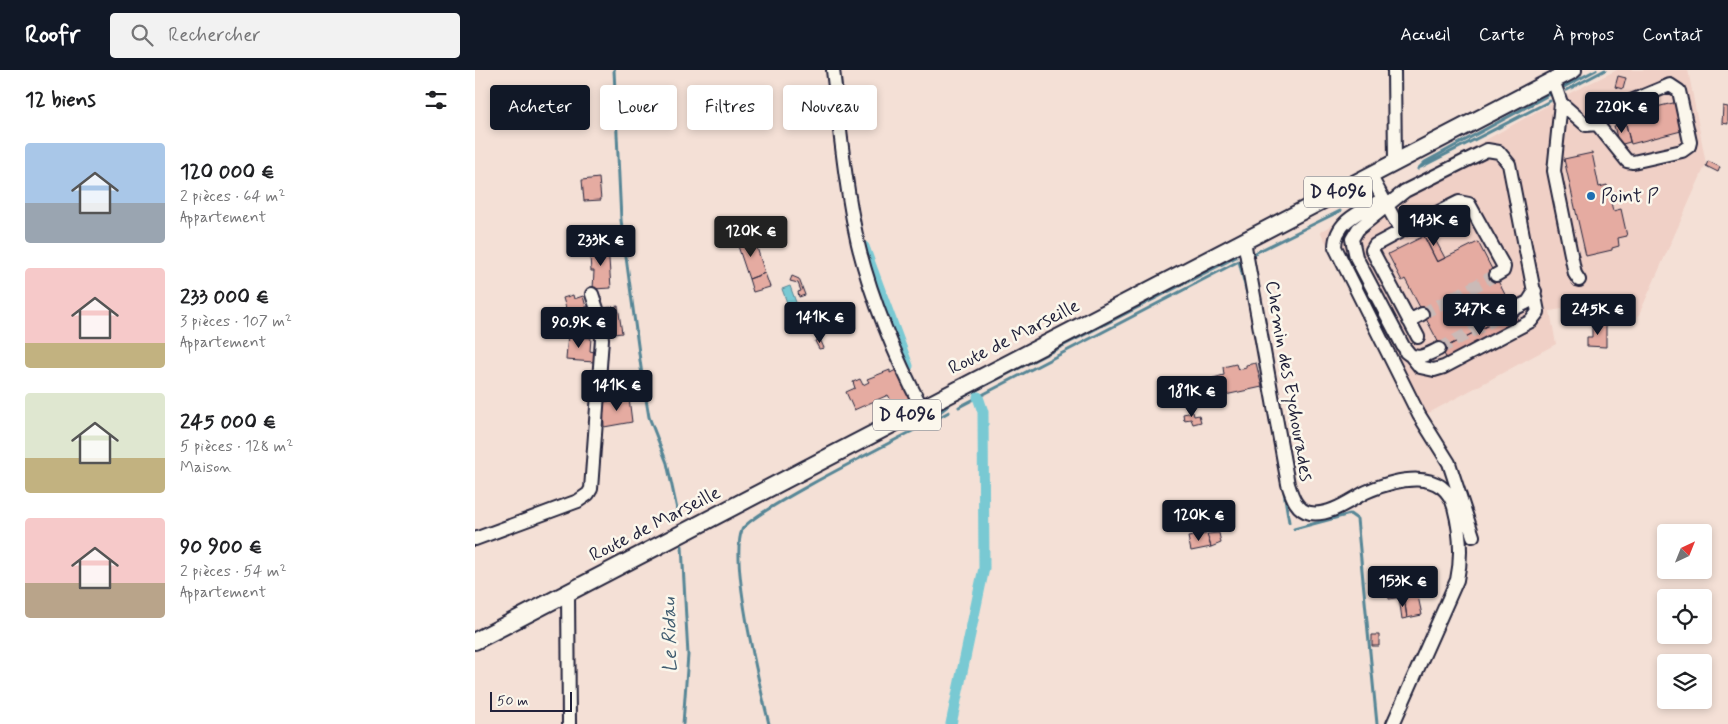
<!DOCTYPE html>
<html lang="fr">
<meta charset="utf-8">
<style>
:root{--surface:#fff;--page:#f2f2f2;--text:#202124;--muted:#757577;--accent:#111827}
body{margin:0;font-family:Mynerve,sans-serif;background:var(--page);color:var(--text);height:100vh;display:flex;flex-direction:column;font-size:19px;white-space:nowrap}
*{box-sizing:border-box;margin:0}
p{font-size:16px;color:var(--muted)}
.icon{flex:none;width:28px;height:28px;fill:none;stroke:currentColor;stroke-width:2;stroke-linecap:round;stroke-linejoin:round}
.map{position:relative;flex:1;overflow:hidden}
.details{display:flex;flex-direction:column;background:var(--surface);width:475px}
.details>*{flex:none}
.top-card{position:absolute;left:15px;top:15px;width:475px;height:45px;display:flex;gap:10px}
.needle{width:32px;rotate:43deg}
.buttons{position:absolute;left:1182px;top:454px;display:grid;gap:10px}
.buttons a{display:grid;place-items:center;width:55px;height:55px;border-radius:5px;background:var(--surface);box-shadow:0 2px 8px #0003;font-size:25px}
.scale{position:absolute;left:15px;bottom:12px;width:82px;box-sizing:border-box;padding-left:5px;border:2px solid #22223b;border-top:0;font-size:14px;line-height:18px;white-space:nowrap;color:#22223b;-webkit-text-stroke:4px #fbf7ec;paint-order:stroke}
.price{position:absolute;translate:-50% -42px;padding:0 11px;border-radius:5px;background:var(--accent);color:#fff;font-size:16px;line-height:32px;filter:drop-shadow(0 1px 2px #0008)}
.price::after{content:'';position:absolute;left:50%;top:30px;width:15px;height:11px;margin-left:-8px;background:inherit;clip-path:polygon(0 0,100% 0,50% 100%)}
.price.active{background:#222;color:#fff}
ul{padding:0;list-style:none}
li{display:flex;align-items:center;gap:15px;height:125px;padding:0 25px}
li span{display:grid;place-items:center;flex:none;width:140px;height:100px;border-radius:5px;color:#555}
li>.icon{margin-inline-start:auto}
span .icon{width:60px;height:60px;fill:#fffc;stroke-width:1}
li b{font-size:21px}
h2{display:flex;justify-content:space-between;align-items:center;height:60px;padding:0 25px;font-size:21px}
.pill{padding:0 18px;border-radius:5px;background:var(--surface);box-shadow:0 2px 8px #0003;font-size:18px;line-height:45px}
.pill.active{background:var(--accent);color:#fff}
header{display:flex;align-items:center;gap:30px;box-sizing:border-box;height:70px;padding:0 25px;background:var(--accent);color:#fff}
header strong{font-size:24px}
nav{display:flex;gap:28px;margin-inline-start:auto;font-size:18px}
.search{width:350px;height:45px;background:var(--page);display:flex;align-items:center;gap:12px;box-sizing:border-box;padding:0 18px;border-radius:5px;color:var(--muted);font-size:19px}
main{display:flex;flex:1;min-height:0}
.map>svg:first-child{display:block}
.built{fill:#f0d0c6}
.water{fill:#79c9d3;stroke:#568696}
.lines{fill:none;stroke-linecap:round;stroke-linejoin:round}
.stream{stroke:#568696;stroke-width:3}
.canal{stroke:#79c9d3;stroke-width:11}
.building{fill:#e5aba1;stroke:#22223b}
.minor-tunnel{stroke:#cabab7;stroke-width:12;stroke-dasharray:12 6;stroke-linecap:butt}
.minor-casing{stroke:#22223b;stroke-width:16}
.major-casing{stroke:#22223b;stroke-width:20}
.minor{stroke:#fbf7ec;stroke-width:12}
.major{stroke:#fbf7ec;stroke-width:16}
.poi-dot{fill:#1f6fb2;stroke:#fbf7ec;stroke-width:2}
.labels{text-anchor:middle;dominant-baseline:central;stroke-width:5;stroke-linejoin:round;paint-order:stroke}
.shield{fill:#fbf7ec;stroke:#636270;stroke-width:1}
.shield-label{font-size:18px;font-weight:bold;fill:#22223b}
.poi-label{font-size:19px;fill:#22223b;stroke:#fbf7ec;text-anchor:start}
.street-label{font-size:19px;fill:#22223b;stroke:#fbf7ec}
.water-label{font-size:20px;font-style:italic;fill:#405c70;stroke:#fbf7ec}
</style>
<header>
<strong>Roofr</strong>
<div class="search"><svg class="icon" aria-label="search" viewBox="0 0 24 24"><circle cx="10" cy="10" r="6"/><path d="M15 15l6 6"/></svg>Rechercher</div>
<nav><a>Accueil</a><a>Carte</a><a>À propos</a><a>Contact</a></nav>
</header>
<main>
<section class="details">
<h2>12 biens<svg class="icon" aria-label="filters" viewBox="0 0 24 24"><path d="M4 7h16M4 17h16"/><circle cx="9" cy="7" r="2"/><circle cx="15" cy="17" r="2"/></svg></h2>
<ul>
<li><span style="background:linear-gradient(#a9c7e8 60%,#9aa5b1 0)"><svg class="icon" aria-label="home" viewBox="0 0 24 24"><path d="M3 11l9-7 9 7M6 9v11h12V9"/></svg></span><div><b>120 000 €</b><p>2 pièces · 64 m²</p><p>Appartement</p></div></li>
<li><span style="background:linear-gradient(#f6c9c9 75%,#c2b280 0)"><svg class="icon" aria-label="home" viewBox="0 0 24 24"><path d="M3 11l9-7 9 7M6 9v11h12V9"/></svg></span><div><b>233 000 €</b><p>3 pièces · 107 m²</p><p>Appartement</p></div></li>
<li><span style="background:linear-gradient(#dfe7d0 65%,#c2b280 0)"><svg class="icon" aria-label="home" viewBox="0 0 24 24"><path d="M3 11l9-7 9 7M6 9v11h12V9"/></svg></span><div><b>245 000 €</b><p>5 pièces · 128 m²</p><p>Maison</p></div></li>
<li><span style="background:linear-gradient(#f6c9c9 65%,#b9a48a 0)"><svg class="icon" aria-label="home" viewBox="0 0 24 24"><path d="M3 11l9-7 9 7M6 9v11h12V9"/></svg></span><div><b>90 900 €</b><p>2 pièces · 54 m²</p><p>Appartement</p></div></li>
</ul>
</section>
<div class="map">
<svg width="1253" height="654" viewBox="0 0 1253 654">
<rect width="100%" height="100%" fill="#f4e0d6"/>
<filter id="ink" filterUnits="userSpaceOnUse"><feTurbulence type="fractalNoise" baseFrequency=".02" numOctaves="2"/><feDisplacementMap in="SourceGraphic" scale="10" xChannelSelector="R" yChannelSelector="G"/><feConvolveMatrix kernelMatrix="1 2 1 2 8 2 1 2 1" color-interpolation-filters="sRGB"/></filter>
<g filter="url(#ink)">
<!-- built -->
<path class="built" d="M1142,0H1213L1231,94L1162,249L1123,233L1075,241L1081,274L950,345L845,162L1097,22Z"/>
<!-- water -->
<path class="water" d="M315,216L322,235L314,238L307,219Z"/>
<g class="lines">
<!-- stream -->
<path class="stream" d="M139,0L146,150L167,305L174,347L192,393L203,444
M1085,19L1121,0
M1092,20L1130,0
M946,97L1075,31
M943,99L950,92L1079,22
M778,184L865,141
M484,329L761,187
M484,337L764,191L773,228
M459,350L461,345L474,335
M809,422L814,452
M819,459L875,444L882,449L902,654
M207,476L213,585L208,654
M294,654C285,617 254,491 267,460C275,441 445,358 474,342"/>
<!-- canal -->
<path class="canal" d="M389,177L433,296
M453,346L456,352
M476,654L509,498L508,342L503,327"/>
</g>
<!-- building -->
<path class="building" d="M1143,6L1151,8L1148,19L1140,17Z
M1180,31L1181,37L1174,39L1172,32Z
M1198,33H1203L1210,60L1156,74L1148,45Z
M1248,36L1253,37V54L1247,53Z
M1151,53L1155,72L1144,75L1139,56Z
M1117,83L1124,117L1132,115L1138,141L1146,139L1152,166L1143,168L1144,176L1137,178V180L1111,186L1089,89Z
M1233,91L1245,97L1243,102L1231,96Z
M124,108L126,130L109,131L107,110Z
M956,162L970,188L962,192L949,166Z
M949,166L962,192L1003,172L1039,242L967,279L930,209L927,211L913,184Z
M279,168L290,203L274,209L262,173Z
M133,175L136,218L118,219L119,201H116L115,186H117V176Z
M290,203L295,217L278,222L274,209Z
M317,206L324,209L330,225L324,227L323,222L326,221L323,213L315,211Z
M98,225L99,229L108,226L111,237L115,236L118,246L95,252L88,228Z
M143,236L147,263L131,265L129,238Z
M1039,242L1044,252L972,290L967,279Z
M1117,254L1131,255V277L1112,276V267H1117Z
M93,262L104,263L103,267L116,268L115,281L119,282V292L91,290Z
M345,269L349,278L344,279L340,271Z
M781,293L787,317L718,332L716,320L739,315L738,308L749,305L748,297L761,294L763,300L771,298V295Z
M423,299L439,331L421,339L413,325L379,340L371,322L380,318L378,312L385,309L388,315L394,312L392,309L415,300V303Z
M730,312L731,316L722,319L721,315Z
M154,328L157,352L129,357L128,332Z
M718,342L719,346L724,345L726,352L718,354L716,349L709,350L708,344Z
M744,463L746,473L736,477L732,464Z
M732,464L736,477L716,481L713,467Z
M941,517L947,545L932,548L929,527L914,529L913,521Z
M924,527H929L932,548L927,549Z
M897,565H904V576H897Z"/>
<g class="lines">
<!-- minor-tunnel -->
<path class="minor-tunnel" d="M947,244L1021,205
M964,279L1039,239"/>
<defs>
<path id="minor" d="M358,0C365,58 370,117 383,174C396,228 421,289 447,338
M919,0L920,92
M1078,10L1086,33L1111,55L1122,54L1152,91L1158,92L1207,81L1214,76L1215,72L1204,21L1195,15L1142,37L1122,54
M1086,33L1079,101L1100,204L1104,210
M1012,80L1024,82L1034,94L1063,242L1056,251L969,297L959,300L945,297L928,276L881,187L877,169L883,159L930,121Z
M895,105L926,161L984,132L994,134L1029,197L1028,201L1021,205
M908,129C888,141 860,150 860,177L944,345L974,393L998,466
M926,161L900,175L897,180L943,267
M769,171L813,414C817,426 821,440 835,443C855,446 874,431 891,422C921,409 968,397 979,437C985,460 987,487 982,510L918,654
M1039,239L1053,232L1060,221
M934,251L947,244
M931,282C942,292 953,284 964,279
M0,469L103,431L113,424L116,419L127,269L124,245L117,224
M93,522L94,654"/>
<path id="major" d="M0,571L1098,0"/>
</defs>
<!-- minor casing -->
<use href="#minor" class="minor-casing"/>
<!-- major casing -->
<use href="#major" class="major-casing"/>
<!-- minor -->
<use href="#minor" class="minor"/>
<!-- major -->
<use href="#major" class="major"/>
</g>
</g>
<!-- markers -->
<circle class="poi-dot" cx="1116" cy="126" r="5"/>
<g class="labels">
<!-- shield labels -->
<g class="shield">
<rect x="829" y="106.5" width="68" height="31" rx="4"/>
<rect x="398" y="329.5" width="68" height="31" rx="4"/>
</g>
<g class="shield-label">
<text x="863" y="122">D 4096</text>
<text x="432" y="345">D 4096</text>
</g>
<!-- poi labels -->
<g class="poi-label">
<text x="1126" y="126">Point P</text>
</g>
<!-- street labels -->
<g class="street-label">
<text transform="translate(539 267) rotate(-27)">Route de Marseille</text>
<text transform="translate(814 311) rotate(80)">Chemin des Eychourades</text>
<text transform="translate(180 454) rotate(-27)">Route de Marseille</text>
</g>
<!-- water labels -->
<g class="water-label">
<text transform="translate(195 565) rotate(-91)">Le Ridau</text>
</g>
</g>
</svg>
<div class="buttons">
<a><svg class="needle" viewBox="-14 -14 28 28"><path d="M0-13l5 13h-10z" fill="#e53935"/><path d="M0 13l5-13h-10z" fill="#757577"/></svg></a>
<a><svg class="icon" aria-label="locate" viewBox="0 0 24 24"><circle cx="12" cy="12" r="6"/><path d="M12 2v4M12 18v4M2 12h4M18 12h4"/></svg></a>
<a><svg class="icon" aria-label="layers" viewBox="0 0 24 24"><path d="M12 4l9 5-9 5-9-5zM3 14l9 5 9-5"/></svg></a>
</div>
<div class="scale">50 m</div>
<b class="price" style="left:1147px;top:64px">220K €</b>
<b class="price" style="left:959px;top:177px">143K €</b>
<b class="price active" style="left:276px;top:188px">120K €</b>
<b class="price" style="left:126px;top:197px">233K €</b>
<b class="price" style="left:1005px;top:266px">347K €</b>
<b class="price" style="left:1123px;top:266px">245K €</b>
<b class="price" style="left:345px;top:274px">141K €</b>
<b class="price" style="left:104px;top:279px">90.9K €</b>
<b class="price" style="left:142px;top:342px">141K €</b>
<b class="price" style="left:717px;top:348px">181K €</b>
<b class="price" style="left:724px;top:472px">120K €</b>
<b class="price" style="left:928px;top:538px">153K €</b>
<div class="top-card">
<a class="pill active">Acheter</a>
<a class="pill">Louer</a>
<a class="pill">Filtres</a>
<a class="pill">Nouveau</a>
</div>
</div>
</main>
